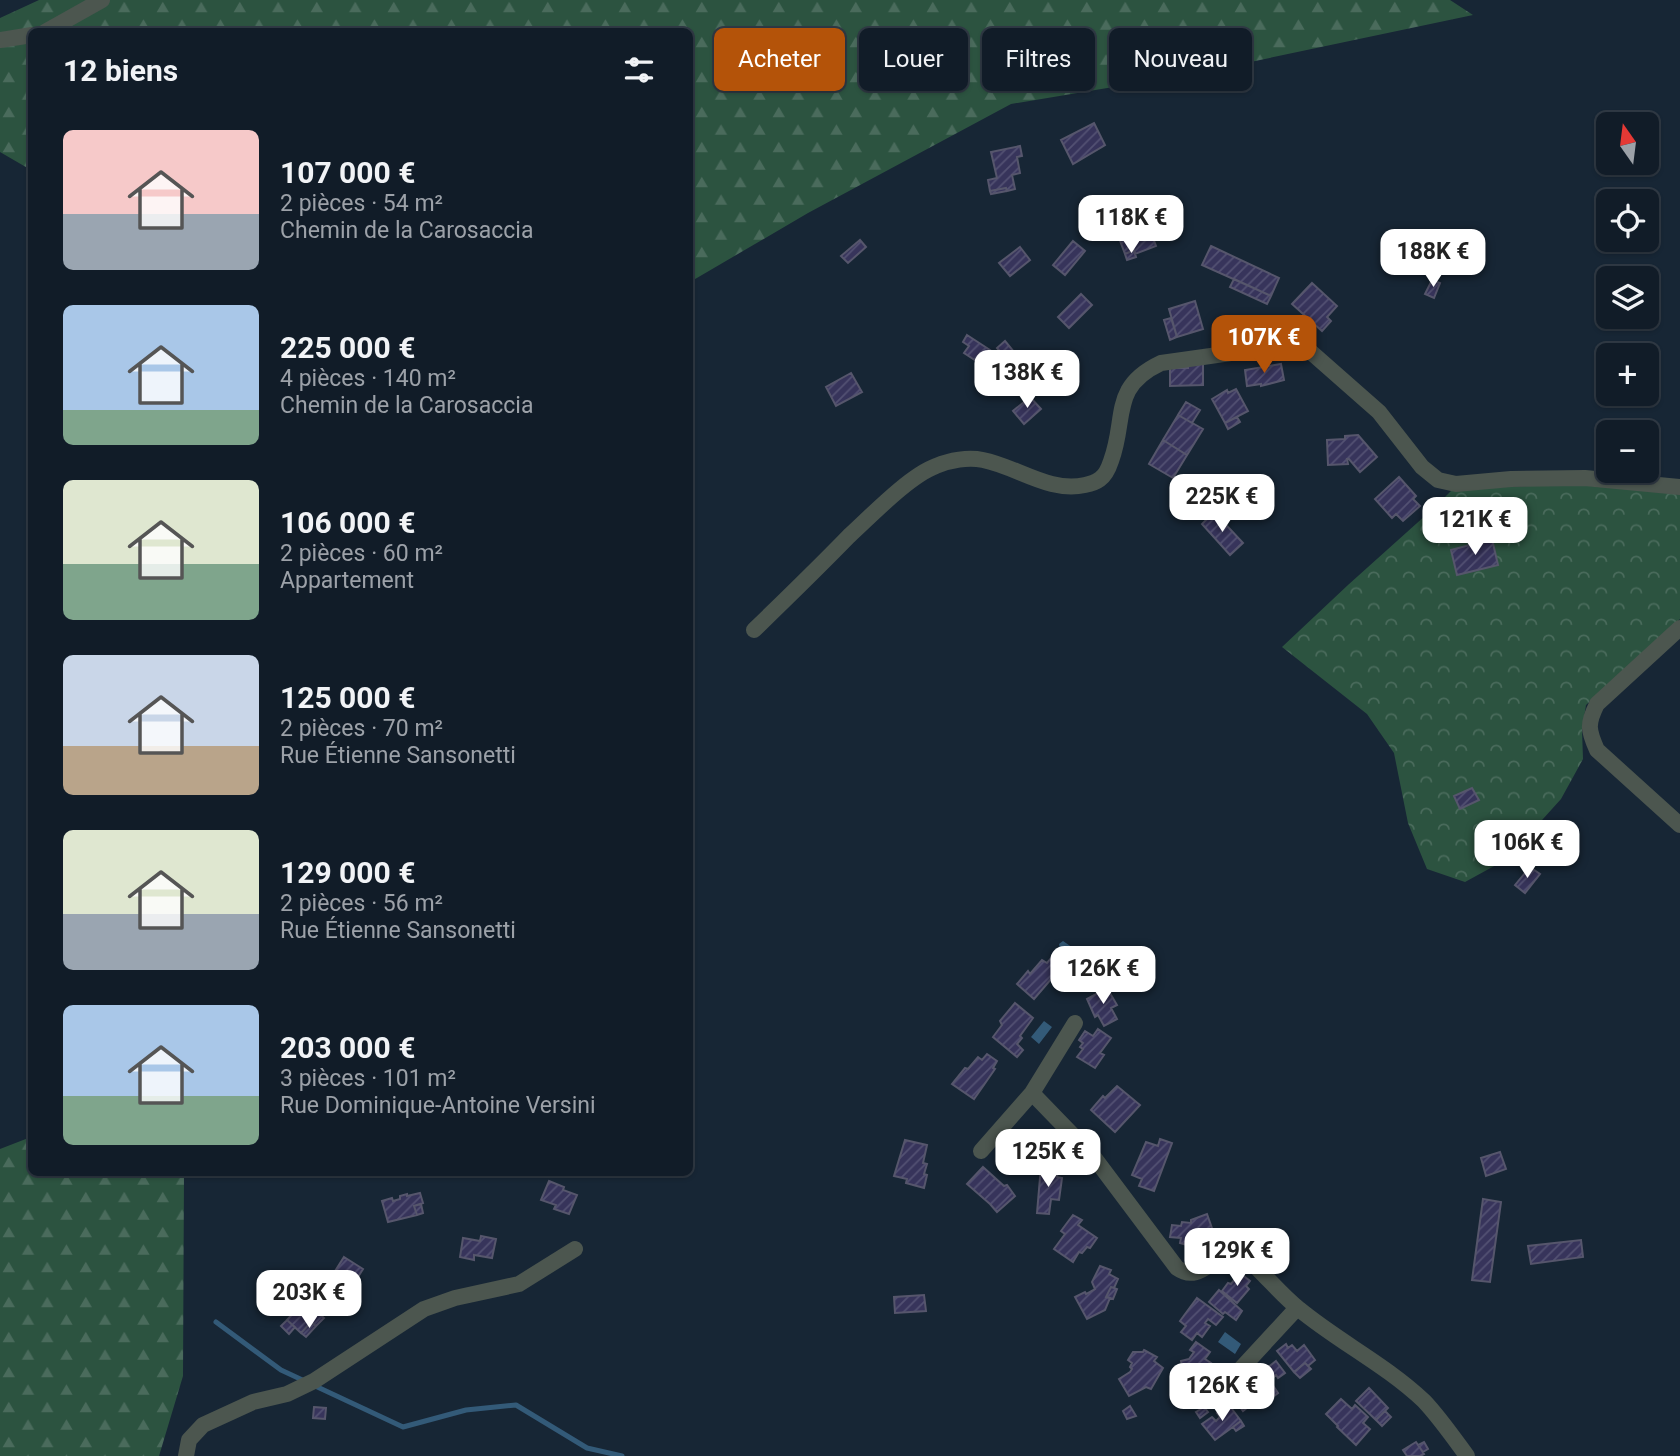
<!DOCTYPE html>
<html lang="fr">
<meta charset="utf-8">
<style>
:root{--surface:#111c28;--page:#1e2934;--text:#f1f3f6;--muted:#9ca1a8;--line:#303a45;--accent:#b45309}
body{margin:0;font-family:Roboto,sans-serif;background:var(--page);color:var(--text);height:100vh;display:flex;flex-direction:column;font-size:26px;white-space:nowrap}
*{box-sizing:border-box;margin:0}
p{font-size:23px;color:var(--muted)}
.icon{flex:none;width:38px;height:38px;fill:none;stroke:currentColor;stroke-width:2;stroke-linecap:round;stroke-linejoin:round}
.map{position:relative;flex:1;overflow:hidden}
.drawer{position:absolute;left:28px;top:28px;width:665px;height:1148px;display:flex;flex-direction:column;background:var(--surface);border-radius:10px;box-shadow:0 2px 5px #0004,0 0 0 2px var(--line)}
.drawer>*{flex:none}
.hud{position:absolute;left:714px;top:28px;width:665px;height:63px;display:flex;gap:14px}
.needle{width:46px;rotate:346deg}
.tools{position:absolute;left:1596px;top:112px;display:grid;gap:14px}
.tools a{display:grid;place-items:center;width:63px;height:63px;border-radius:10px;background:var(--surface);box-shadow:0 2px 5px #0004,0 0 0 2px var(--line);font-size:35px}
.price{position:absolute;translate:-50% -60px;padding:0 16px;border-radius:14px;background:#fff;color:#222;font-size:23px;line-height:46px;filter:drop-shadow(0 2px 4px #0008)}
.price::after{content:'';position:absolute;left:50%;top:42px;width:21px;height:16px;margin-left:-10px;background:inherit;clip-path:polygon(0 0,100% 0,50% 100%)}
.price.on{background:var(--accent);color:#fff}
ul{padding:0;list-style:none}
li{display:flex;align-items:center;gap:21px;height:175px;padding:0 35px}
li span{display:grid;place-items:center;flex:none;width:196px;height:140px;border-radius:10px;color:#555}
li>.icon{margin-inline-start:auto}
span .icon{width:84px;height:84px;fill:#fffc;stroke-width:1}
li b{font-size:30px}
h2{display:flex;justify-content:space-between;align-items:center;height:84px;padding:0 35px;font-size:30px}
.chip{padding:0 24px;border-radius:10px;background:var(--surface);box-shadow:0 2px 5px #0004,0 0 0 2px var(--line);font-size:24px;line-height:63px}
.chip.on{background:var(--accent);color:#fff}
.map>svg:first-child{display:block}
.forest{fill:url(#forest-firs)}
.park{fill:url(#park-crowns)}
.water{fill:#335a78}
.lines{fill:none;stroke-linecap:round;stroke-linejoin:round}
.stream{stroke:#335a78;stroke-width:5}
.building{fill:url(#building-hatch);stroke:#56566c;stroke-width:2}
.minor{stroke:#4c564f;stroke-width:16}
</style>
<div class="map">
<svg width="1680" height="1456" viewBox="0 0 1680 1456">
<defs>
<pattern id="forest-firs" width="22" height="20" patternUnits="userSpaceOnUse" patternTransform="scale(1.75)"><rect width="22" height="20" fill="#2c5340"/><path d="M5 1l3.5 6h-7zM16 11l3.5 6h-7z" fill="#4a6b5c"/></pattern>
<pattern id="park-crowns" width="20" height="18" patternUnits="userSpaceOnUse" patternTransform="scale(1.75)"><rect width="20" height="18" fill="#2c5340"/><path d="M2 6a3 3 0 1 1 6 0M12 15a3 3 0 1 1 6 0" fill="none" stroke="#4a6b5c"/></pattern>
<pattern id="building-hatch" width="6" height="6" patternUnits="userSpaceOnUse" patternTransform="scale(1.75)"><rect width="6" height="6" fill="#37345b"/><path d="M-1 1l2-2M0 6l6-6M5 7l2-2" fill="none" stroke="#535173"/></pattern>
</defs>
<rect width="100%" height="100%" fill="#172635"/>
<!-- forest -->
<path class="forest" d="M39,0H1450L1473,15L1203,72L1011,104L808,213L690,282V32H32L31,170L0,152V18Z
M31,1137L32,1172L184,1173L183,1376L159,1456H0V1149Z"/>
<!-- park -->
<path class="park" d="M1585,484L1680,494V619L1586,705L1582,730L1583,759L1561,799L1507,859L1465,882L1427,869L1408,823L1394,753L1367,714L1282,647L1348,585L1436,506L1453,489Z"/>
<!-- water -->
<path class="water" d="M1063,941L1082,954L1076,961L1060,949L1059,944Z
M1044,1021L1052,1027L1039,1044L1031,1037Z
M1225,1332L1241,1344L1235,1354L1218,1342Z"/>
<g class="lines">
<!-- stream -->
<path class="stream" d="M216,1322L281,1370L403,1427L466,1410L516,1405L587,1448L622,1456"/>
</g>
<!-- building -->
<path class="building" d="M1094,123L1105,145L1073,164L1061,140Z
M1020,146L1022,156L1017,157L1020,173L1012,175L1015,189L1007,191L1006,188L990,191L988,180L997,178L991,152Z
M1006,188L1007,191L991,194L990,191Z
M1149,227L1156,246L1135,254L1134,250L1125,254L1119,238Z
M860,240L866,247L848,263L841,256Z
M1073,241L1085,251L1065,275L1053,265Z
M1211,246L1279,278L1271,296L1202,265Z
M1020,247L1030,260L1010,276L999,263Z
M1134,250L1136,257L1127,260L1125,254Z
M1234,279L1271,296L1267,304L1230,287Z
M1432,280L1440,283L1434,298L1425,294Z
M1312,283L1337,306L1327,317L1331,321L1322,331L1292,304Z
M1081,294L1092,305L1069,328L1058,317Z
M1195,301L1203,329L1177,337L1169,309Z
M1171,318L1177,337L1170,340L1164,320Z
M967,335L993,352L984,366L964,353L969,346L963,342Z
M1005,341L1024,364L1016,370L997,348Z
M1188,364H1203V385L1170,386V368H1188Z
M1281,364L1284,380L1261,386V384L1247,386L1245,370Z
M851,373L862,392L836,406L826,387Z
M1236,389L1248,411L1225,423L1212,399L1227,390L1228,393Z
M1030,397L1041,409L1024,424L1013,411Z
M1186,402L1200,410L1192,423L1178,415Z
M1178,415L1203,429L1187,455L1163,440Z
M1237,417L1240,422L1228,429L1225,423Z
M1358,435L1377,457L1360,472L1349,459H1347L1348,464L1328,465L1327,440L1345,439V436Z
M1163,440L1187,455L1173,478L1149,464Z
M1399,477L1416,496L1413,499L1420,506L1403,521L1396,514L1392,518L1375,499Z
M1214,512L1243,543L1230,555L1202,524Z
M1492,539L1498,565L1457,575L1451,550Z
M1472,788L1479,800L1460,809L1454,796Z
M1530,867L1540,874L1525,893L1515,885Z
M1052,957L1061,963L1055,970L1058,973L1054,980L1052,978L1034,999L1017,984L1028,971L1030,974L1042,960L1047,963Z
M1107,988L1117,1005L1111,1008L1117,1019L1104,1026L1098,1015L1095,1017L1087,999Z
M1015,1003L1033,1018L1020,1036L1022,1038L1017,1044L1023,1050L1017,1057L993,1037L1002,1025L1000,1021Z
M1098,1029L1111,1038L1100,1053L1104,1055L1095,1068L1077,1057L1083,1049L1080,1047L1083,1043L1079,1040L1085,1031L1093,1036Z
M987,1054L997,1061L993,1068L995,1069L974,1099L952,1084L965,1068L968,1069L978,1057L982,1060Z
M1117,1086L1140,1105L1115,1132L1091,1110L1103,1096L1105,1098Z
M1160,1139L1172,1143L1154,1191L1139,1186L1142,1179L1132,1175L1146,1142L1158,1146Z
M905,1140L927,1145L923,1163L927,1164L924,1174L927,1175L924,1188L906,1183L907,1179L894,1176Z
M1500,1152L1506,1169L1486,1176L1481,1158Z
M1041,1166L1058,1169L1057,1177L1062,1178L1059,1200L1051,1199L1049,1214L1037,1213Z
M983,1167L1004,1186L1007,1185L1015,1196L997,1212L990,1204L967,1184Z
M549,1181L564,1187L563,1190L577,1195L569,1214L554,1209L556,1205L541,1200Z
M420,1193L423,1203L414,1206L417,1215L388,1222L382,1201L392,1198L393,1201L400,1199V1196L407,1194V1196Z
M1483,1199L1501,1202L1490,1282L1472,1280Z
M421,1204L423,1213L417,1215L414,1206Z
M1207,1214L1213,1231L1199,1238L1201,1242L1192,1245L1189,1238L1187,1245L1180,1243L1181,1238L1170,1237L1172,1225L1181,1226L1182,1222L1191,1223V1220Z
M1073,1215L1082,1220L1078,1225L1097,1238L1090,1248L1087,1247L1082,1253L1079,1252L1073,1262L1054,1249L1065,1234L1061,1231Z
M481,1236L496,1239L492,1258L474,1255V1260L460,1257L463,1238L480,1241Z
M1581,1240L1583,1257L1531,1264L1528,1246Z
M344,1257L363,1269L351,1288L332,1276Z
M1100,1266L1111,1270L1109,1274L1118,1279L1114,1288L1111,1287L1106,1297L1110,1298L1105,1310L1087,1319L1075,1297L1085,1292L1086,1294L1095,1289L1092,1282Z
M1240,1273L1250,1281L1246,1286L1249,1289L1237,1303L1222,1291L1228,1283L1231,1284Z
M1111,1287L1117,1289L1113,1299L1106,1297Z
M309,1288L318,1296L309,1305L324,1318L316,1326L311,1322L301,1333L287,1320L297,1309L293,1305Z
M1219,1290L1242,1311L1236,1320L1225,1312L1223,1314L1209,1302Z
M924,1295L926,1311L895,1313L894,1297Z
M1197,1298L1223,1317L1216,1325L1208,1319L1205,1323L1210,1326L1202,1337L1197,1333L1192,1340L1181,1332L1186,1326L1180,1321Z
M287,1320L295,1327L289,1334L281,1326Z
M311,1322L316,1326L306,1337L301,1333Z
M1196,1342L1210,1352L1205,1359L1211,1363L1206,1370L1184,1375L1181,1361L1189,1359L1194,1352L1190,1350Z
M1286,1344L1288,1348L1292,1345L1297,1351L1304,1345L1315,1360L1308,1366L1305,1363L1294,1372L1277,1351Z
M1144,1350L1157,1357L1154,1361L1163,1368L1151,1389L1146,1387L1129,1396L1119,1379L1130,1372L1132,1369L1130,1367L1132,1363L1128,1360L1133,1352H1143Z
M1276,1361L1285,1373L1278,1378L1276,1375L1269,1381L1274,1387L1255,1402L1244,1388L1264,1373L1262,1372Z
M1305,1363L1311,1369L1300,1378L1294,1372Z
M1274,1387L1278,1393L1269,1400L1265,1394Z
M1369,1388L1388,1408L1376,1420L1356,1401Z
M1239,1396L1248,1407L1243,1411L1234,1399Z
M1341,1399L1352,1409L1355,1405L1368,1417L1363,1423L1370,1429L1356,1445L1337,1427L1338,1426L1326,1414Z
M1229,1405L1241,1421L1215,1440L1202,1424L1212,1417L1216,1421L1220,1417L1217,1413Z
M1130,1406L1136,1416L1127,1419L1123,1411Z
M314,1407L326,1408L325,1419L313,1418Z
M1204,1407L1208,1412L1200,1418L1196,1412Z
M1385,1411L1391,1417L1382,1426L1376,1420Z
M1241,1421L1244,1426L1236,1431L1233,1427Z
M1416,1442L1424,1454L1420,1456H1407L1403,1450Z
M1424,1442L1428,1449L1423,1452L1418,1445Z"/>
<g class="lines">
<!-- minor -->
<path class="minor" d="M45,32L102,0
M0,40L32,35
M1680,628L1597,704C1587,724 1588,730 1597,750L1680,825
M754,630C786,599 818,568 849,536C871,516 909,476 936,466C950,460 968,457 983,460C1018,467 1049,493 1085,485C1090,484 1096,482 1100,479C1106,475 1109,467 1111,461C1127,418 1110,387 1161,363L1288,345L1300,347L1312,353L1379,412L1422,467L1438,480L1456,484L1511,479L1585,478L1680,487
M1032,1093L1075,1023
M981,1151L1032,1093L1093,1156L1177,1268C1204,1287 1217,1243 1244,1257C1250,1260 1255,1266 1260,1271C1273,1284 1285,1298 1299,1309C1339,1342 1386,1365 1424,1401C1440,1418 1453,1437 1467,1456
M1225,1386L1297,1308
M186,1456L189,1440L203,1425L253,1402L287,1394L314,1381L424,1309L455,1298L519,1284L575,1249"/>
</g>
</svg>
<div class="tools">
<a><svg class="needle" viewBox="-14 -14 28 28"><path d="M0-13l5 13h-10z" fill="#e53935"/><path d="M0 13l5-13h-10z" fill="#9ca1a8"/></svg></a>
<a><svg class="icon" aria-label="locate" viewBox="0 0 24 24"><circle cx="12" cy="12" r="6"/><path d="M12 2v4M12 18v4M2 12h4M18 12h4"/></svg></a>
<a><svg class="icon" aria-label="layers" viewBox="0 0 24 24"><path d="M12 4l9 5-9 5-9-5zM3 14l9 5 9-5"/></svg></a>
<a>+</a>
<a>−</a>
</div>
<b class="price" style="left:1131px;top:255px">118K €</b>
<b class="price" style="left:1433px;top:289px">188K €</b>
<b class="price on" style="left:1264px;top:375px">107K €</b>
<b class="price" style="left:1027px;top:410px">138K €</b>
<b class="price" style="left:1222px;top:534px">225K €</b>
<b class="price" style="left:1475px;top:557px">121K €</b>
<b class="price" style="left:1527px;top:880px">106K €</b>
<b class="price" style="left:1103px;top:1006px">126K €</b>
<b class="price" style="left:1048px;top:1189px">125K €</b>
<b class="price" style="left:1237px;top:1288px">129K €</b>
<b class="price" style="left:309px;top:1330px">203K €</b>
<b class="price" style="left:1222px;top:1423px">126K €</b>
<div class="hud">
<a class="chip on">Acheter</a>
<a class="chip">Louer</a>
<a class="chip">Filtres</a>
<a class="chip">Nouveau</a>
</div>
<section class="drawer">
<h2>12 biens<svg class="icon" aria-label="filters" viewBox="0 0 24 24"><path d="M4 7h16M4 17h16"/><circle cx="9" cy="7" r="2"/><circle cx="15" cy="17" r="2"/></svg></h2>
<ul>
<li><span style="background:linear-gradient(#f6c9c9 60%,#9aa5b1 0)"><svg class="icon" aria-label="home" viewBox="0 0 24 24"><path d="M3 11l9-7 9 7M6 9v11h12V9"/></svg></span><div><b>107 000 €</b><p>2 pièces · 54 m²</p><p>Chemin de la Carosaccia</p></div></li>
<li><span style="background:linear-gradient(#a9c7e8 75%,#7fa58c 0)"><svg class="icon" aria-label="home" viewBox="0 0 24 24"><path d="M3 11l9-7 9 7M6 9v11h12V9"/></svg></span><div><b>225 000 €</b><p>4 pièces · 140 m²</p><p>Chemin de la Carosaccia</p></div></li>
<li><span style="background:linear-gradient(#dfe7d0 60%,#7fa58c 0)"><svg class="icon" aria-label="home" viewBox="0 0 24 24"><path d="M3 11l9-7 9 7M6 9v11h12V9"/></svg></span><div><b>106 000 €</b><p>2 pièces · 60 m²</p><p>Appartement</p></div></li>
<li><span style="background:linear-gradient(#c9d6e8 65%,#b9a48a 0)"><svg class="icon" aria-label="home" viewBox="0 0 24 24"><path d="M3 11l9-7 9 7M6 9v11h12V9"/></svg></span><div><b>125 000 €</b><p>2 pièces · 70 m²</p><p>Rue Étienne Sansonetti</p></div></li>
<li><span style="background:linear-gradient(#dfe7d0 60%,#9aa5b1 0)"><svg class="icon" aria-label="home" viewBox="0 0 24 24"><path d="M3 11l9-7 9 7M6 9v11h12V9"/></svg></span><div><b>129 000 €</b><p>2 pièces · 56 m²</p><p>Rue Étienne Sansonetti</p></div></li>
<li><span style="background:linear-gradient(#a9c7e8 65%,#7fa58c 0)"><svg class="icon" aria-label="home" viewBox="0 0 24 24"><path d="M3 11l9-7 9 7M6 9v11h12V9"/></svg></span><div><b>203 000 €</b><p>3 pièces · 101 m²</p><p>Rue Dominique-Antoine Versini</p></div></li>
</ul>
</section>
</div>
